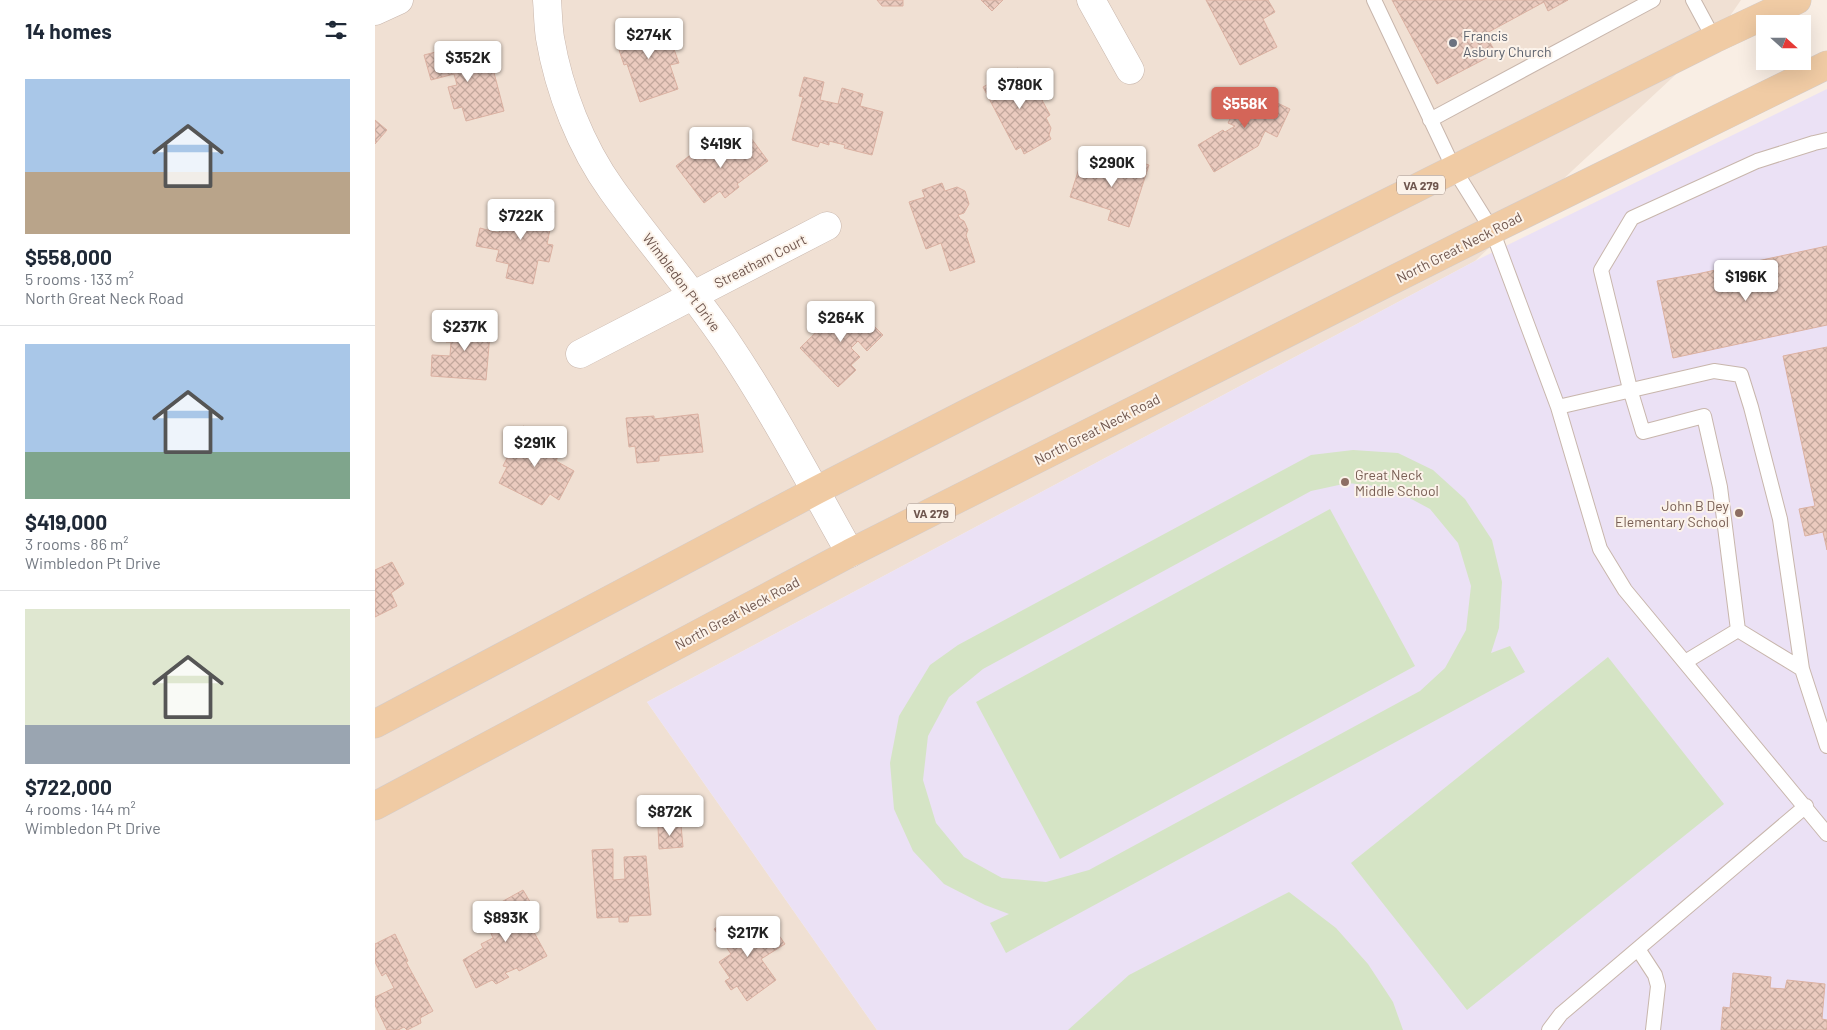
<!DOCTYPE html>
<meta charset="utf-8">
<style>
:root{--surface:#fff;--page:#f2f2f3;--text:#1f2937;--muted:#747a83;--line:#e0e1e3;--accent:#d46558}
body{margin:0;font-family:Barlow,sans-serif;background:var(--page);color:var(--text);height:100vh;display:flex;flex-direction:column;font-size:19px;white-space:nowrap}
*{box-sizing:border-box;margin:0}
p{font-size:16px;color:var(--muted)}
.icon{flex:none;width:28px;height:28px;fill:none;stroke:currentColor;stroke-width:2;stroke-linecap:round;stroke-linejoin:round}
.map{position:relative;flex:1;overflow:hidden}
.sheet{display:flex;flex-direction:column;background:var(--surface);width:375px}
.sheet>*{flex:none}
.needle{width:32px;rotate:111deg}
.fabs{position:absolute;left:1381px;top:15px;display:grid;gap:10px}
.fabs a{display:grid;place-items:center;width:55px;height:55px;border-radius:0px;background:var(--surface);box-shadow:0 5px 20px #0002;font-size:25px}
.price{position:absolute;translate:-50% -42px;padding:0 11px;border-radius:5px;background:#fff;color:#222;font-size:16px;line-height:32px;filter:drop-shadow(0 1px 2px #0008)}
.price::after{content:'';position:absolute;left:50%;top:30px;width:15px;height:11px;margin-left:-8px;background:inherit;clip-path:polygon(0 0,100% 0,50% 100%)}
.price.on{background:var(--accent);color:#fff}
ul{padding:0;list-style:none}
li{display:grid;align-content:center;gap:10px;height:265px;padding:0 25px}
li+li{border-top:1px solid var(--line)}
li span{display:grid;place-items:center;height:155px;border-radius:0px;color:#555}
li>.icon{margin-inline-start:auto}
span .icon{width:90px;height:90px;fill:#fffc;stroke-width:1}
li b{font-size:21px}
h2{display:flex;justify-content:space-between;align-items:center;height:60px;padding:0 25px;font-size:21px}
main{display:flex;flex:1;min-height:0}
.map>svg:first-child{display:block}
.residential{fill:#f0e0d3}
.education{fill:#ebe1f5}
.pitch{fill:#d5e4c5;fill-rule:evenodd}
.building{fill:url(#building-cross-hatch);stroke:#dbb1a2}
.lines{fill:none;stroke-linecap:round;stroke-linejoin:round}
.service-casing{stroke:#c8b6ac;stroke-width:16}
.minor-casing{stroke:#c8b6ac;stroke-width:29}
.primary-casing{stroke:#d4ccca;stroke-width:29}
.service{stroke:#fff;stroke-width:14}
.minor{stroke:#fff;stroke-width:28}
.primary{stroke:#f0cba4;stroke-width:28}
.worship-dot{fill:#6b7280;stroke:#fcf3ea;stroke-width:2}
.education-dot{fill:#8d6e63;stroke:#fcf3ea;stroke-width:2}
.labels{text-anchor:middle;dominant-baseline:central;stroke-width:4;stroke-linejoin:round;paint-order:stroke}
.shield{fill:#fcf3ea;stroke:#99847c;stroke-width:1}
.shield-label{font-size:12px;font-weight:bold;fill:#6e554d}
.worship-label{font-size:14px;fill:#5b616d;stroke:#fcf3ea;text-anchor:start}
.street-label{font-size:14px;fill:#6e554d;stroke:#fcf3ea}
.education-label{font-size:14px;fill:#785e54;stroke:#fcf3ea;text-anchor:start}
</style>
<main>
<section class="sheet">
<h2>14 homes<svg class="icon" aria-label="filters" viewBox="0 0 24 24"><path d="M4 7h16M4 17h16"/><circle cx="9" cy="7" r="2"/><circle cx="15" cy="17" r="2"/></svg></h2>
<ul>
<li><span style="background:linear-gradient(#a9c7e8 60%,#b9a48a 0)"><svg class="icon" aria-label="home" viewBox="0 0 24 24"><path d="M3 11l9-7 9 7M6 9v11h12V9"/></svg></span><div><b>$558,000</b><p>5 rooms · 133 m²</p><p>North Great Neck Road</p></div></li>
<li><span style="background:linear-gradient(#a9c7e8 70%,#7fa58c 0)"><svg class="icon" aria-label="home" viewBox="0 0 24 24"><path d="M3 11l9-7 9 7M6 9v11h12V9"/></svg></span><div><b>$419,000</b><p>3 rooms · 86 m²</p><p>Wimbledon Pt Drive</p></div></li>
<li><span style="background:linear-gradient(#dfe7d0 75%,#9aa5b1 0)"><svg class="icon" aria-label="home" viewBox="0 0 24 24"><path d="M3 11l9-7 9 7M6 9v11h12V9"/></svg></span><div><b>$722,000</b><p>4 rooms · 144 m²</p><p>Wimbledon Pt Drive</p></div></li>
</ul>
</section>
<div class="map">
<svg width="1452" height="1030" viewBox="0 0 1452 1030">
<defs>
<pattern id="building-cross-hatch" width="8" height="8" patternUnits="userSpaceOnUse" patternTransform="scale(1.25)"><rect width="8" height="8" fill="#ebcbbf"/><path d="M0 0l8 8M0 8l8-8" fill="none" stroke="#c3a89d"/></pattern>
</defs>
<rect width="100%" height="100%" fill="#f9eee4"/>
<!-- residential -->
<path class="residential" d="M0,0H1366L1339,39L1100,261L272,702L502,1030H0Z"/>
<!-- education -->
<path class="education" d="M1452,89V1030H502L272,702L1100,261Z"/>
<!-- pitch -->
<path class="pitch" d="M978,450L1023,453L1058,470L1090,499L1117,540L1127,582L1124,628L1116,653L1135,646L1150,672L631,953L615,923L634,914L610,905L569,884L538,851L519,809L515,763L524,716L555,665L583,645L936,455ZM973,483L1016,488L1055,509L1083,543L1096,586L1091,630L1070,668L1045,691L714,870L671,882L627,878L589,857L561,823L548,780L553,736L574,697L608,669L936,491Z
M955,509L1040,666L685,859L601,702Z
M1233,657L1349,804L1092,1010L976,863Z
M914,892L961,928L993,964L1018,1002L1028,1030H693L754,975Z"/>
<!-- building -->
<path class="building" d="M502,0H528V6H507Z
M606,0H628L617,11Z
M831,0H893L900,12L888,19L902,47L865,65Z
M1017,0H1193L1173,11L1169,2L1110,34L1121,53L1062,84Z
M275,21L279,34L292,30L304,63L295,65L303,89L265,102L252,64L249,65L244,50L246,49L241,33Z
M76,48L79,57L104,51L108,68L117,65L129,111L91,121L87,107L79,109L73,87L82,85L79,74L56,80L49,55Z
M643,68L645,72L651,70L675,115L671,118L676,128L674,135L676,139L649,154L646,147L641,150L608,87Z
M429,77L449,82L445,100L463,104L467,88L488,94L485,106L508,112L497,155L469,148L470,145L454,141V145L445,142L443,147L417,140L428,97L424,96Z
M871,88L915,109L902,137L890,131L883,146L839,172L823,145L848,130L850,132L860,126L853,123Z
M0,120L12,130L0,144Z
M376,138L393,161L362,184L364,187L350,198L345,191L329,203L301,166L331,143L344,161Z
M746,156L774,165L754,227L733,220L736,210L695,197L705,165L727,173L730,166L741,170Z
M567,183L570,191L582,187L590,191L594,204L589,213L583,215L585,219L589,221L593,230L591,235L600,262L575,271L566,243L551,249L534,202L550,197L547,190Z
M154,206L179,211L172,244L178,245L174,262L163,260L158,284L131,278L134,264L121,261L124,250L101,246L105,228L124,233L130,207L153,212Z
M1452,246V325L1298,358L1282,281L1322,274Z
M472,302L483,313L485,312L508,335L492,351L483,341L476,348L485,357L476,365L481,370L463,387L425,348Z
M73,320L116,323L111,380L56,376L57,355L75,356L76,342H71Z
M1452,347V550L1448,532L1430,536L1424,509L1440,506L1408,356Z
M323,414L328,452L284,456V461L262,463L260,446L254,447L251,418L279,416V419Z
M148,426L168,434L167,436L171,438L169,443L174,446L176,443L187,448L181,461L199,471L184,500L175,494L167,505L124,483L132,467L128,466Z
M17,562L29,584L16,593L22,606L0,617V570Z
M306,825L308,847L284,849L283,827Z
M238,849V880L250,879L249,857L271,856L276,915L254,916L253,922H244V917L222,918L217,850Z
M148,890L160,910L150,916L172,956L144,971L142,968L130,973L134,977L121,984L117,980L101,988L88,960L108,948L106,944L118,938L111,922L117,918L112,910Z
M356,917L375,943L379,940L377,938L396,924L410,944L386,959L401,980L372,1001L362,986L356,990L350,981L355,978L344,962L356,954L339,929Z
M20,934L33,961L31,962L58,1011L45,1018L46,1023L32,1030L29,1027L23,1030H12L0,1005V997L19,988L11,973L7,976L0,962V944Z
M1358,973L1396,977L1395,988L1410,989L1412,980L1450,984L1447,1019L1452,1020V1030H1346L1348,1007L1355,1008Z"/>
<g class="lines">
<defs>
<path id="service" d="M999,0L1079,169L1117,230L1183,407L1225,549L1250,590L1452,834
M1318,0L1339,39
M1055,120L1278,0
M1183,407L1339,371L1366,375L1376,407L1405,519L1427,669L1452,746
M1363,630L1427,669
M1310,662L1363,630L1345,487L1329,416L1268,432L1255,389L1226,270L1257,218L1382,161L1439,143L1452,140
M1263,949L1280,975L1283,986L1278,1030
M1174,1030L1186,1014L1431,806"/>
<path id="minor" d="M172,0C173,12 173,25 175,38C184,91 206,147 237,190C274,242 316,289 351,341C397,409 435,482 475,553
M716,0L755,70
M0,11L24,0
M205,354L452,226"/>
<path id="primary" d="M0,724L440,491L596,411L1339,39L1422,0
M0,806L475,553L1117,230L1452,65"/>
</defs>
<!-- service casing -->
<use href="#service" class="service-casing"/>
<!-- minor casing -->
<use href="#minor" class="minor-casing"/>
<!-- primary casing -->
<use href="#primary" class="primary-casing"/>
<!-- service -->
<use href="#service" class="service"/>
<!-- minor -->
<use href="#minor" class="minor"/>
<!-- primary -->
<use href="#primary" class="primary"/>
</g>
<!-- markers -->
<circle class="worship-dot" cx="1078" cy="43" r="5"/>
<g class="education-dot">
<circle cx="970" cy="482" r="5"/>
<circle cx="1364" cy="513" r="5"/>
</g>
<g class="labels">
<!-- shield labels -->
<g class="shield">
<rect x="1022" y="175.5" width="48" height="19" rx="4"/>
<rect x="532" y="503.5" width="48" height="19" rx="4"/>
</g>
<g class="shield-label">
<text x="1046" y="185">VA 279</text>
<text x="556" y="513">VA 279</text>
</g>
<!-- worship labels -->
<g class="worship-label">
<text x="1088" y="35">Francis<tspan x="1088" dy="16">Asbury Church</tspan></text>
</g>
<!-- street labels -->
<g class="street-label">
<text transform="translate(1084 247) rotate(-27)">North Great Neck Road</text>
<text transform="translate(385 261) rotate(-27)">Streatham Court</text>
<text transform="translate(307 282) rotate(53)">Wimbledon Pt Drive</text>
<text transform="translate(722 429) rotate(-27)">North Great Neck Road</text>
<text transform="translate(362 613) rotate(-28)">North Great Neck Road</text>
</g>
<!-- education labels -->
<g class="education-label">
<text x="980" y="474">Great Neck<tspan x="980" dy="16">Middle School</tspan></text>
<text x="1354" y="505" text-anchor="end">John B Dey<tspan x="1354" dy="16">Elementary School</tspan></text>
</g>
</g>
</svg>
<div class="fabs">
<a><svg class="needle" viewBox="-14 -14 28 28"><path d="M0-13l5 13h-10z" fill="#e53935"/><path d="M0 13l5-13h-10z" fill="#747a83"/></svg></a>
</div>
<b class="price" style="left:274px;top:60px">$274K</b>
<b class="price" style="left:93px;top:83px">$352K</b>
<b class="price" style="left:645px;top:110px">$780K</b>
<b class="price on" style="left:870px;top:129px">$558K</b>
<b class="price" style="left:346px;top:169px">$419K</b>
<b class="price" style="left:737px;top:188px">$290K</b>
<b class="price" style="left:146px;top:241px">$722K</b>
<b class="price" style="left:1371px;top:302px">$196K</b>
<b class="price" style="left:466px;top:343px">$264K</b>
<b class="price" style="left:90px;top:352px">$237K</b>
<b class="price" style="left:160px;top:468px">$291K</b>
<b class="price" style="left:295px;top:837px">$872K</b>
<b class="price" style="left:131px;top:943px">$893K</b>
<b class="price" style="left:373px;top:958px">$217K</b>
</div>
</main>
